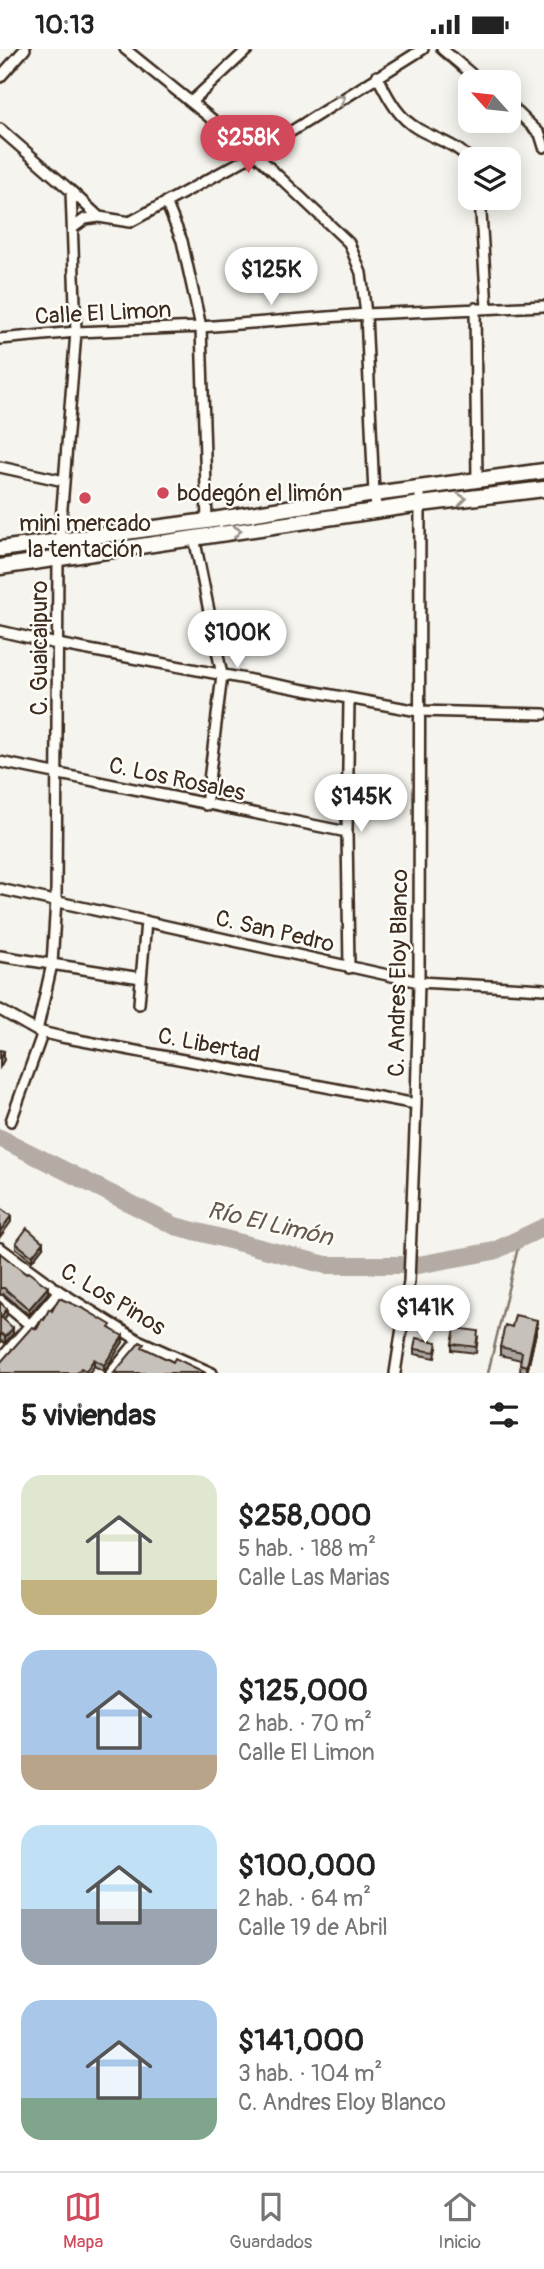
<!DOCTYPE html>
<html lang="es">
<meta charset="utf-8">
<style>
:root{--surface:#fff;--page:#f6f6f6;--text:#222;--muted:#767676;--line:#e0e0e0;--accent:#d1495b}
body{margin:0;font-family:Pangolin,sans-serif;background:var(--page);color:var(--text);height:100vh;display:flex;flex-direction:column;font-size:26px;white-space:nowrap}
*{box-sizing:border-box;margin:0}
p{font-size:23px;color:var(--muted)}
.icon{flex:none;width:38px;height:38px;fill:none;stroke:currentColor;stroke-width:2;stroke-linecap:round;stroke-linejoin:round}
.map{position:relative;height:1324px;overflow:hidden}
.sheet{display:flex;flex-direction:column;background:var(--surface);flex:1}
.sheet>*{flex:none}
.needle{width:46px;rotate:297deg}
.buttons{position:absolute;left:458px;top:21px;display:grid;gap:14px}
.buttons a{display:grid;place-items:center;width:63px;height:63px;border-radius:14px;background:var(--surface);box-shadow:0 4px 18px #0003;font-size:35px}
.price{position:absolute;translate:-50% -60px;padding:0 16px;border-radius:24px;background:#fff;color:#222;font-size:23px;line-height:46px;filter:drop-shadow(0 2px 4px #0008)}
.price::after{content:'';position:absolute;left:50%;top:42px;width:21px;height:16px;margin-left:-10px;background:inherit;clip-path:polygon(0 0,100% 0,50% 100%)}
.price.selected{background:var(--accent);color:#fff}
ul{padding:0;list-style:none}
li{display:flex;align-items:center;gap:21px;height:175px;padding:0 21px}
li span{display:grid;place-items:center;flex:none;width:196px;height:140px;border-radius:21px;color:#555}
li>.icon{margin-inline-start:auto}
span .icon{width:84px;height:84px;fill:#fffc;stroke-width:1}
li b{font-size:30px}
h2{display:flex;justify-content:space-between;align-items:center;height:84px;padding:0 21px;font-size:30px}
.status{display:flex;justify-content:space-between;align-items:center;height:49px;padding:0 35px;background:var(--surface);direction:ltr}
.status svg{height:19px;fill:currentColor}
.dock{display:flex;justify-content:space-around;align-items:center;height:98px;border-top:2px solid var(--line);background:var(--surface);font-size:19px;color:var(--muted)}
.dock a{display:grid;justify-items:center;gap:4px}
.dock .selected{color:var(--accent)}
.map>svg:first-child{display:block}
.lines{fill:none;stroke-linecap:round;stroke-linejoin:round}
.stream{stroke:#84786e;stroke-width:2.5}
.river{stroke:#b4aca4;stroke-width:18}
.minor-casing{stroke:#3b2a1e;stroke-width:14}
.primary-casing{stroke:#3b2a1e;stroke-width:19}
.minor{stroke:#fdfcf7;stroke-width:9}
.primary{stroke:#fdfcf7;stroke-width:14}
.wall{fill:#aba6a1;stroke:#3b2a1e;stroke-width:2}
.shaded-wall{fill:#8b8783;stroke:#3b2a1e;stroke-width:2}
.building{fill:#c7c1bb;stroke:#3b2a1e;stroke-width:2}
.oneway{stroke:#9c938a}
.poi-dot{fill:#d1495b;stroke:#fdfcf7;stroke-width:2.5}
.labels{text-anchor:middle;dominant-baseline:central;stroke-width:5;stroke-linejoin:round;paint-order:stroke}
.street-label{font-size:23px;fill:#3b2a1e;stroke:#fdfcf7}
.poi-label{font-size:23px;fill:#3b2a1e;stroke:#fdfcf7;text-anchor:start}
.water-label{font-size:24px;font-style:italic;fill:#65584d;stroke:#fdfcf7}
</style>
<div class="status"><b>10:13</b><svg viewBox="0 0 49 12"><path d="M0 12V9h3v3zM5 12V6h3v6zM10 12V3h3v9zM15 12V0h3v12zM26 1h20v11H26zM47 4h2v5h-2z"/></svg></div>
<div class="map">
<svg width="544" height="1324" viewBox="0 0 544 1324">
<rect width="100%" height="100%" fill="#f5f4ee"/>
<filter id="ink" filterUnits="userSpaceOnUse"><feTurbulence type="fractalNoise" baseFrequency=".0143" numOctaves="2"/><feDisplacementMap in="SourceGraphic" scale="14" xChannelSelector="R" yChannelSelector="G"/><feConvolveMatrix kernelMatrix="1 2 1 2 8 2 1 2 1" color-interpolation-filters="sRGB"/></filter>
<g filter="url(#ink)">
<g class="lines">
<!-- stream -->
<path class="stream" d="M488,1324L520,1190"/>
<!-- river -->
<path class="river" d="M0,1089L175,1177L326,1216H418L494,1202L544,1178"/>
<defs>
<path id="minor" d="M125,0L255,105L349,194L361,224L366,265L374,445L377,462
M442,0L481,33
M377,27C388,48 397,68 418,80C437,91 457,95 471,112
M0,28L25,0
M191,53L248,0
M509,55L540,85L544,98
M0,80L71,142L76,283L58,509L56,851L52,915L37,982
M71,142L99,168L130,173L255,105L423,0
M480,149L487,259
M166,153L182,192L201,278L207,472
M74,178L85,170L99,168
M475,259L477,431
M0,290L76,283L201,278L366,265L544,257
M0,418L64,432
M194,488L222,626L206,756
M0,582L57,595L418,662L544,665
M0,713L347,783
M0,840L419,933L544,940
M0,907L141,929
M349,919L347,783L349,651
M139,955L146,872
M0,961L37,982L62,988L416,1055
M11,1072L43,983
M0,1199L59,1242L138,1291L212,1324
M0,1251L30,1276
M0,1311L59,1242
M111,1324L138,1291
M395,1324L409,1233L416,1055L419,933L420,439"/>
<path id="primary" d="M0,500L207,472L374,445L544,422
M0,518L421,455L544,440"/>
</defs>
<!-- minor casing -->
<use href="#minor" class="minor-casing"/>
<!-- primary casing -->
<use href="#primary" class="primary-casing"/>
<!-- minor -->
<use href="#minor" class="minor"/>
<!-- primary -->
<use href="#primary" class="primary"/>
</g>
<!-- wall -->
<path class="wall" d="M16,1194L43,1198L32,1212L16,1199Z
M0,1204L48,1244L29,1266L4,1245L0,1246Z
M0,1253L7,1266L4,1271L13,1285L5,1294L2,1292L0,1294Z
M44,1271L111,1280L123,1293L104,1322L94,1317L89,1324H0Z
M512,1278L537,1279L527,1324L520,1323L521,1311L500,1306V1298Z
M478,1288L476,1304L452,1301V1295Z
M437,1299L435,1309L414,1305V1300Z"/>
<!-- shaded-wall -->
<path class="shaded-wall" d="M4,1002V1011L0,1018V1010Z
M11,1167V1173L0,1188V1182Z
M43,1193V1198L32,1212V1207Z
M48,1238V1244L29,1266V1260Z
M7,1260V1266L1,1274V1268Z
M537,1271V1279L527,1324V1317Z
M13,1279V1285L5,1294V1288Z
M123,1287V1293L104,1322V1316Z
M94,1310V1317L89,1324H86V1322Z"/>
<!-- building -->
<path class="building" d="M0,1001L4,1002L0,1010Z
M0,1159L11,1167L0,1182Z
M27,1179L43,1193L32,1207L16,1194Z
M0,1204L26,1225L28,1223L48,1238L29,1260L4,1239H0Z
M59,1249L84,1260L111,1276L109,1279L123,1287L104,1316L94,1310L86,1322L81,1319L77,1324H0V1314L32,1278L37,1280L42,1270L44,1271L49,1260L52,1262Z
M0,1253L7,1260L1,1268L13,1279L5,1288L2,1285L0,1288Z
M515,1266L537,1271L527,1317L520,1315L522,1303L500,1298L505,1276L512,1278Z
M455,1279L478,1282L476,1298L452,1295Z
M416,1289L437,1293L435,1303L414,1300Z
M140,1293L144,1295L142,1298L173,1313L175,1309L206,1324H114Z"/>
<!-- one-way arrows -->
<defs><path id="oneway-chevron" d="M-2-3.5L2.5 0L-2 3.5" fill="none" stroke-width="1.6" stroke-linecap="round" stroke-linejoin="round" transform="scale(1.75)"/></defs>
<g class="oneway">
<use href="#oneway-chevron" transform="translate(341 50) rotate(-33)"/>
<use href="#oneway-chevron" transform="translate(462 450) rotate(-7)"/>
<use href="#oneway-chevron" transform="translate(237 482) rotate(-8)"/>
</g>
</g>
<!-- markers -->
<g class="poi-dot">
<circle cx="163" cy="444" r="7"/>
<circle cx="85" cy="449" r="7"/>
</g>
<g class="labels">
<!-- street labels -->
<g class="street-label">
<text transform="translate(103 264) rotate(-3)">Calle El Limon</text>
<text transform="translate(39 599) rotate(-90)">C. Guaicaipuro</text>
<text transform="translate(177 730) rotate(12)">C. Los Rosales</text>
<text transform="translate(275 882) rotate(13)">C. San Pedro</text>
<text transform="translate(398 924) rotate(-89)">C. Andres Eloy Blanco</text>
<text transform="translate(209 996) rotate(11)">C. Libertad</text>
<text transform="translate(113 1250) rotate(31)">C. Los Pinos</text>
</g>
<!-- poi labels -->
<g class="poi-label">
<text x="177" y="444">bodegón el limón</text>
<text x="85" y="474" text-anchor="middle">mini mercado<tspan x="85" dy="26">la tentación</tspan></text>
</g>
<!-- water labels -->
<g class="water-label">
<text transform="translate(270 1175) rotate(13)">Río El Limón</text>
</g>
</g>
</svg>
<div class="buttons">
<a><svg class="needle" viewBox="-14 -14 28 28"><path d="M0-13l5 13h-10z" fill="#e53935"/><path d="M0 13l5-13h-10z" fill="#767676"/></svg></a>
<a><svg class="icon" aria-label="layers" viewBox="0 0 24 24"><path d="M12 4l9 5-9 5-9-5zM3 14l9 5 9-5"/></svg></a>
</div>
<b class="price selected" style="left:248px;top:126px">$258K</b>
<b class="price" style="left:271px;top:258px">$125K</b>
<b class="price" style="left:237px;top:621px">$100K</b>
<b class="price" style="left:361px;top:785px">$145K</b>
<b class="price" style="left:425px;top:1296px">$141K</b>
</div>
<section class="sheet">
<h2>5 viviendas<svg class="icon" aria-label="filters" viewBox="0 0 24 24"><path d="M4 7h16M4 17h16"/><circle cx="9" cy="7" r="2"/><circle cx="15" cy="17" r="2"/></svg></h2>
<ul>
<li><span style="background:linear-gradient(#dfe7d0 75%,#c2b280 0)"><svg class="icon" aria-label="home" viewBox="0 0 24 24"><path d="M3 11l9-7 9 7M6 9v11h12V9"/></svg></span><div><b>$258,000</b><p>5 hab. · 188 m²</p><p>Calle Las Marias</p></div></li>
<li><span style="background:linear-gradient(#a9c7e8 75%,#b9a48a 0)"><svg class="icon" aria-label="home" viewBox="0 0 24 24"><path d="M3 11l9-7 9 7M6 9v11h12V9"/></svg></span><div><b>$125,000</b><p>2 hab. · 70 m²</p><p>Calle El Limon</p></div></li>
<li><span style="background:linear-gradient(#bfe0f5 60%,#9aa5b1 0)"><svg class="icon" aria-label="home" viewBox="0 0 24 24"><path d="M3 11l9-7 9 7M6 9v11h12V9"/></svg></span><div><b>$100,000</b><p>2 hab. · 64 m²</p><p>Calle 19 de Abril</p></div></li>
<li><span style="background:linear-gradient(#a9c7e8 70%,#7fa58c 0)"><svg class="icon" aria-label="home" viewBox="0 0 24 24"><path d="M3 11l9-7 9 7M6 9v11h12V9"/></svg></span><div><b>$141,000</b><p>3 hab. · 104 m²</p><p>C. Andres Eloy Blanco</p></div></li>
</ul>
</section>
<nav class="dock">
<a class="selected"><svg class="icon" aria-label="map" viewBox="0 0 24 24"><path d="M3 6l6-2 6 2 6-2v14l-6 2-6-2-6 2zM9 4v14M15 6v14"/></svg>Mapa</a>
<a><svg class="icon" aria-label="saved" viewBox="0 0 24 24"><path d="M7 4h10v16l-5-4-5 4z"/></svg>Guardados</a>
<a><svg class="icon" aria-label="home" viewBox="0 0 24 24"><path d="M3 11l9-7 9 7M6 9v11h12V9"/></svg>Inicio</a>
</nav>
